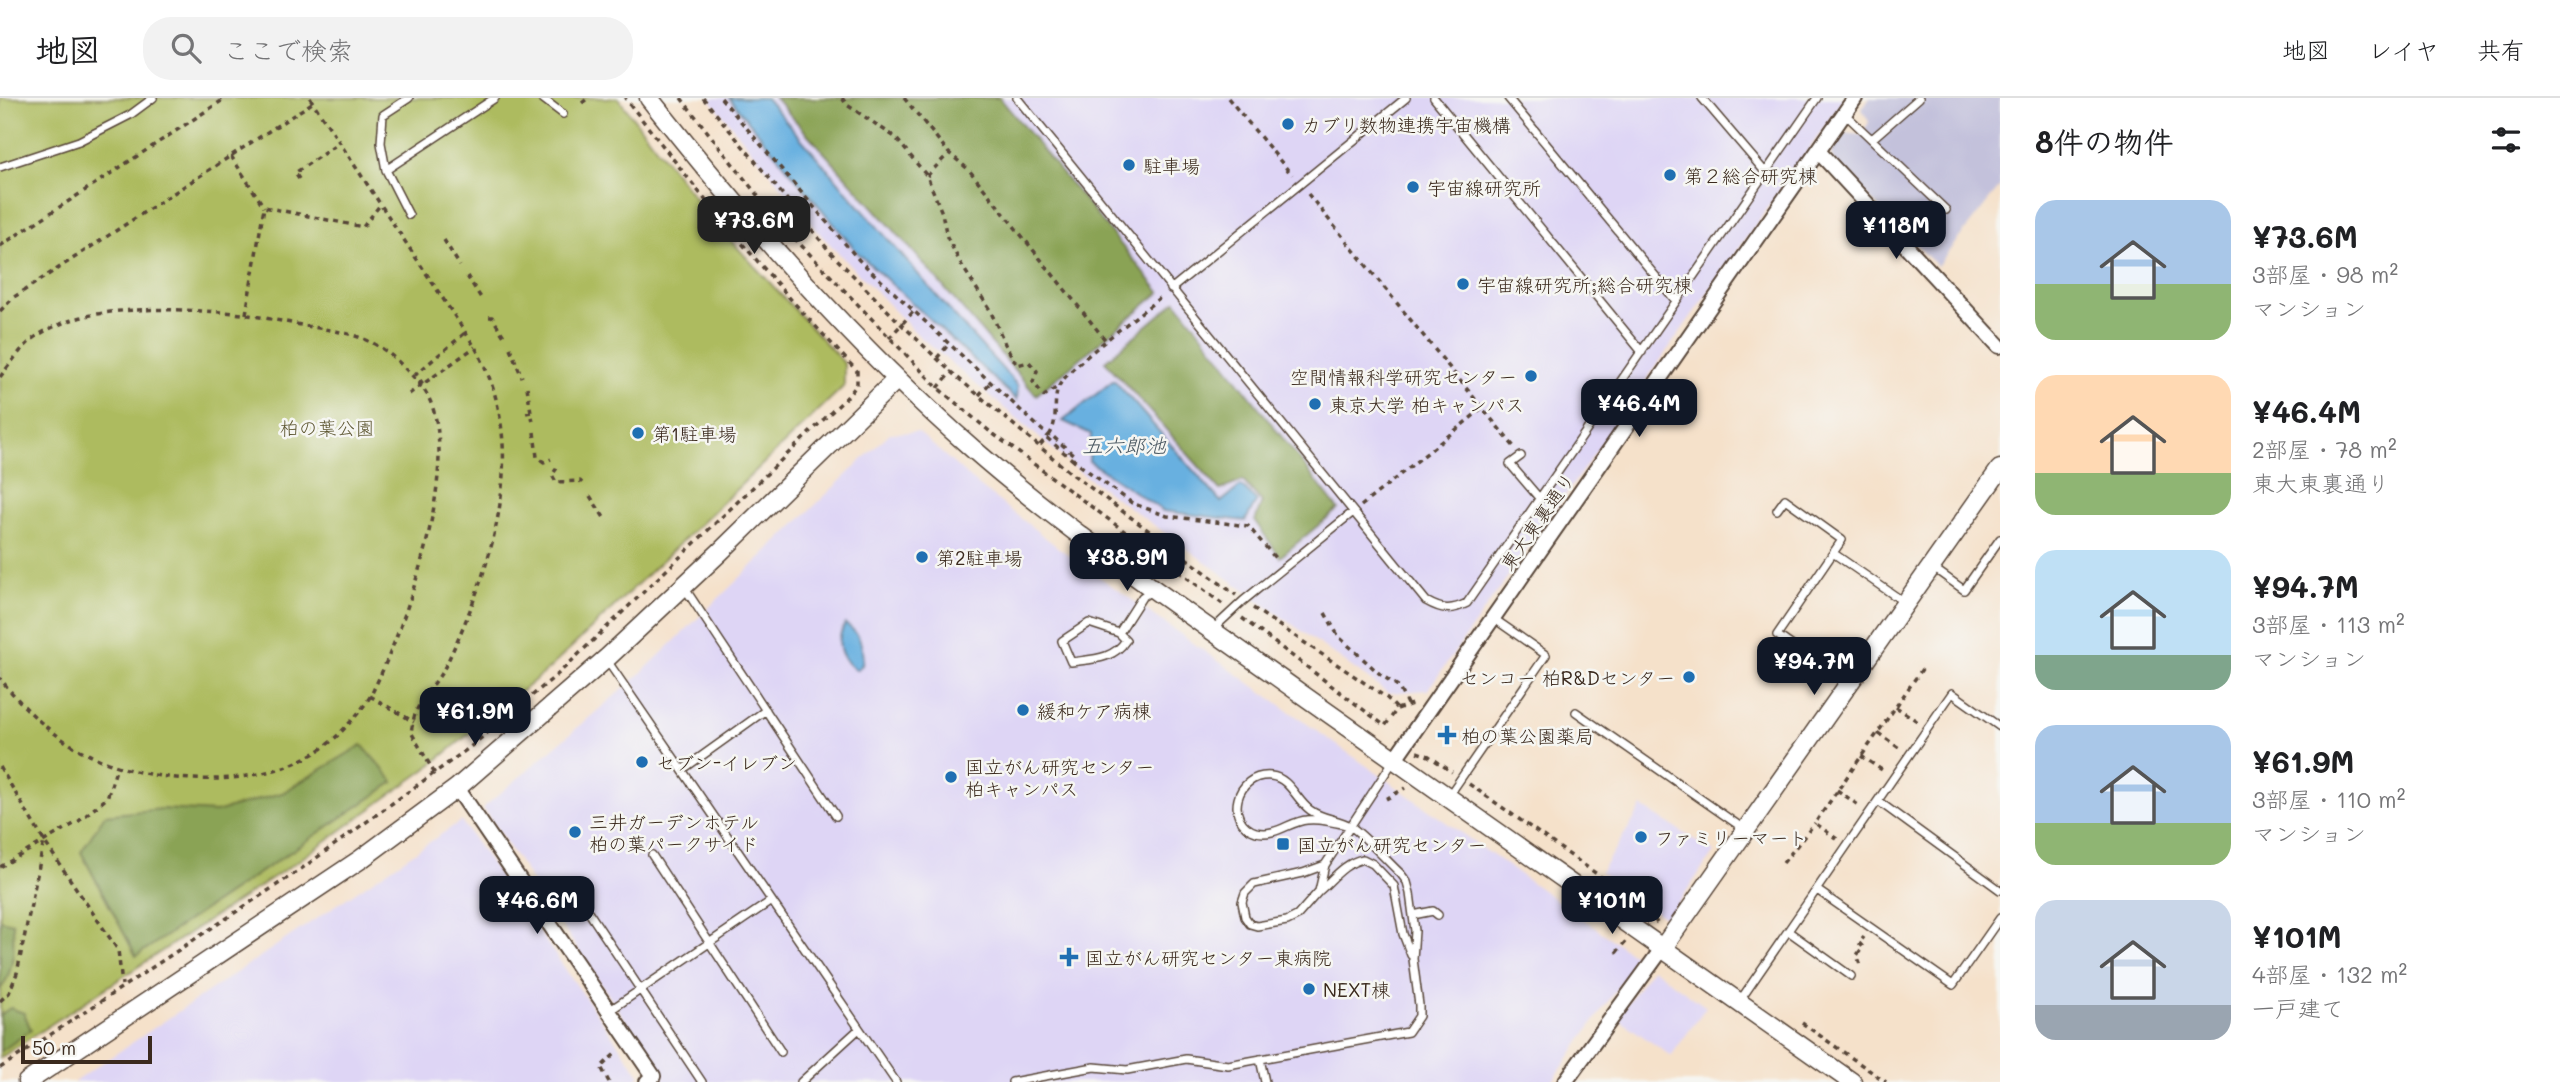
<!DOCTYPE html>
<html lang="ja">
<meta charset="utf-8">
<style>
:root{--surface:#fff;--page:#f2f2f2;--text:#202124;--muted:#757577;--line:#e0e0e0;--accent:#111827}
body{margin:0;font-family:Mali,"Klee One",sans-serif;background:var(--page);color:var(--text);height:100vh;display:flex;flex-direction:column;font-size:26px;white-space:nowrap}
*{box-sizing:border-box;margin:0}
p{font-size:23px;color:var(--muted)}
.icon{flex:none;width:38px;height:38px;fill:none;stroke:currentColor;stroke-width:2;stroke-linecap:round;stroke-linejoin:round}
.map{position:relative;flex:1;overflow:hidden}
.side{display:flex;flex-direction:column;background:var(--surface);width:560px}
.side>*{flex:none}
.scale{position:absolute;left:21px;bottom:18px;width:131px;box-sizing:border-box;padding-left:7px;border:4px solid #3b2a1e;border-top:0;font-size:19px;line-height:24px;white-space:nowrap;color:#3b2a1e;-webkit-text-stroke:5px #f6f6f2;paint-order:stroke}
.price{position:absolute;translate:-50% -60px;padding:0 16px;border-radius:14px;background:var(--accent);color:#fff;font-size:23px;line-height:46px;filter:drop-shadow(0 2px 4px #0008)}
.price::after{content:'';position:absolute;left:50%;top:42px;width:21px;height:16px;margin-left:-10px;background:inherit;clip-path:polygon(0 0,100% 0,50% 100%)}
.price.active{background:#222;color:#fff}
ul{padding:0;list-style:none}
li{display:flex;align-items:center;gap:21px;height:175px;padding:0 35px}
li span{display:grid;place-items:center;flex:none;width:196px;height:140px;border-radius:21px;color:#555}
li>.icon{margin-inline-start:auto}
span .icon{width:84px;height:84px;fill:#fffc;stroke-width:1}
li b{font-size:30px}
h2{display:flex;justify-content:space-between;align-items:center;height:84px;padding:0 35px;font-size:30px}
header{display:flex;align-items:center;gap:42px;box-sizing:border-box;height:98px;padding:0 35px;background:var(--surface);border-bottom:2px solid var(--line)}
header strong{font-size:33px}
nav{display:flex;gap:38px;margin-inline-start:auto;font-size:24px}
.search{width:490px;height:63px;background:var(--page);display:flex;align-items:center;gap:18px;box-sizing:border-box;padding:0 24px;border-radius:28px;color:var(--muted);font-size:26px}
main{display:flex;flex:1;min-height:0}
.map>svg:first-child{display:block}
.built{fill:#ded5f5}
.industrial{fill:#c3c1db}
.green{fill:#adbb5e;stroke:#74723e;stroke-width:2}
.forest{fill:#8aa355;stroke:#62663a;stroke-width:2}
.water{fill:#68b0e0;stroke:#526d7f;stroke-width:2}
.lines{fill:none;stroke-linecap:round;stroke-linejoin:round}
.service-casing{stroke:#574538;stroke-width:10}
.minor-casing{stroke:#574538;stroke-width:18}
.tertiary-casing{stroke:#574538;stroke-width:21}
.path{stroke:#574538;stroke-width:3.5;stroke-dasharray:5 5;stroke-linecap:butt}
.service{stroke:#fff;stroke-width:7}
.minor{stroke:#fff;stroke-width:14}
.tertiary{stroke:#fff;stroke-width:18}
.poi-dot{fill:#1f6fb2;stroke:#f6f6f2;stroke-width:2.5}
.labels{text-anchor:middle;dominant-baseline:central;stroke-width:5;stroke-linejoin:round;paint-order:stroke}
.poi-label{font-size:19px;fill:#3b2a1e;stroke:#f6f6f2;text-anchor:start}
.park-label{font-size:19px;fill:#5d5631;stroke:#f6f6f2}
.street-label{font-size:19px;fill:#3b2a1e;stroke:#f6f6f2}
.water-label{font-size:21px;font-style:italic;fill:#4b5962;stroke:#f6f6f2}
</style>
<header>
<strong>地図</strong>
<div class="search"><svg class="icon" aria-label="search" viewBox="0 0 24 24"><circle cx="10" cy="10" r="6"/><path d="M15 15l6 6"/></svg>ここで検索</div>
<nav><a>地図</a><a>レイヤ</a><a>共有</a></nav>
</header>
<main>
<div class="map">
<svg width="2000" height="984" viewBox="0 0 2000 984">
<rect width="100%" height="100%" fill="#f6f6f2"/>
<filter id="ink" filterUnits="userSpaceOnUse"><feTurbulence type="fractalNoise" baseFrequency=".0143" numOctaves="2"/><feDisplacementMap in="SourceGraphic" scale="14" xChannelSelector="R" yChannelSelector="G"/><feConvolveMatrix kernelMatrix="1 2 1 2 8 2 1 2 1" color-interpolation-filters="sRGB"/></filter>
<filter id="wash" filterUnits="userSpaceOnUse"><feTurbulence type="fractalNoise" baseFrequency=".00686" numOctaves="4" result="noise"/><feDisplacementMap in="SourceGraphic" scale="28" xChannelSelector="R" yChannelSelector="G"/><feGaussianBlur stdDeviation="1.57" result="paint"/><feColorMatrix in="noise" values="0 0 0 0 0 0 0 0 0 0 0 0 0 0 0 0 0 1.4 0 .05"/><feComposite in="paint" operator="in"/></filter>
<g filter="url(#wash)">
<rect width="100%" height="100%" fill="#f5e1ca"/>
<!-- built -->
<path class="built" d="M709,0H1845L1428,592L1388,595L1080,374L919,238L821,137Z
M918,334L978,387L1060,451L1638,860L1552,984H660L664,980L483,710L637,579L890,335Z
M1642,709L1714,754L1667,821L1600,774Z
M461,723L640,977L633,984H74Z
M1652,870L1706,909L1671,958L1617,920Z"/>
<!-- industrial -->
<path class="industrial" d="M1870,0H2000V88L1937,168L1833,63L1831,54L1844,35L1861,37L1869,24L1862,11Z"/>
<!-- green -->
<path class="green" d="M0,0H618L712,122L844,265V288L551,569L426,671L298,763L0,960Z"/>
<!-- forest -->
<path class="forest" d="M775,0H1000L1160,194L1036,297L911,151Z
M1176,203L1338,411L1280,459L1255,423L1262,404L1243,383L1220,392L1105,263Z
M362,647L394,684L136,858L81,754L105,717L162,711L216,714L282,695Z
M0,822L13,825C14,848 15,873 0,892Z
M10,910L24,915L31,932L0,954V917Z"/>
<!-- water -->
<path class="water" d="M729,0H766L950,213L1018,288L1017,302L858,155Z
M1114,282L1221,404L1241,388L1257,403L1245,423L1163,413L1089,363L1091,336L1063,323Z
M845,526C861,535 864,551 862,567L856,572C840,560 834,545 845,526Z"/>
</g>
<g filter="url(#ink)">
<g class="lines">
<defs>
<path id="service" d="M409,0L383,17L381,45L386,72L409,117
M542,0L563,16
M1017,0L1426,503C1442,512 1451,513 1467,505L1817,0
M1434,0L1642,254
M1508,0L1676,203
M1702,0L1766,75
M1845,16L1946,112
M1872,41L1919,0
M0,69L79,43L130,17L153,0
M386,72L495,0
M1171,191L1406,0
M1521,358L1510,366L1540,401
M1777,412L1785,401L1842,442L1833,455
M1932,469L1964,492L2000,441
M684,489L836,718
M1089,525L1119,535L1126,542C1113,562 1093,561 1071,564L1062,543Z
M1212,532L1243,503L1353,414
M1119,535L1142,499L1151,493
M606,561L896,984
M1847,586L1777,537L1833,455L1904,504
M1576,614L1744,731
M682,672L766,612
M1448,699L1546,557L1493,520
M1878,703L2000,792
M652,757L781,954
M1325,767L1303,775L1254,786L1245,795L1242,804L1245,819L1250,826L1257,828L1287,823L1297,818L1319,793L1325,767L1394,662
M1817,792L1953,887L2000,820
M1319,793C1333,781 1344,765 1363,761L1373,766L1394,788L1403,836L1411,857
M588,813L702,984
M1413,817L1433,813L1438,817
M1788,833L1851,878
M1739,904L1952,595L2000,629
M609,913L771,803
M1260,961L1265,984
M801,984L859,931
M1012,984L1094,969L1127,972L1186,961L1228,967L1408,934L1419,918V907L1413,861L1415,833L1410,795L1407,784L1401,776C1388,764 1363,736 1350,728C1338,721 1322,721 1310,712C1296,702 1290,680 1271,678C1235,675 1224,724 1256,734C1276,739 1290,723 1307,722C1321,720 1336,725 1350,728"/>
<path id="minor" d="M1818,53L1999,248
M1394,662L1855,0
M457,690L653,978L647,984
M1565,984L1662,851"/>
<path id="tertiary" d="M649,0C748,125 853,246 973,351C1075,440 1190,516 1300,595C1483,725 1668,854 1852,984
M1662,851L2000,371
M27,984L361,761L457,690L608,559L720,454L897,281"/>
</defs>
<!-- service casing -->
<use href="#service" class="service-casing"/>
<!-- minor casing -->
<use href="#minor" class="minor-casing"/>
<!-- tertiary casing -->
<use href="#tertiary" class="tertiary-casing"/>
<!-- path -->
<path class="path" d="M310,0L475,249C532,350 493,466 448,563C440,580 428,592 419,608C414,615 413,625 411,634L435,676
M681,0L776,121L938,290L988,332L1224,507
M703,0L831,155L896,221L951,274
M721,0L859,162L1043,333L1050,336C1059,321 1052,303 1059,288C1067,270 1144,213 1163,197
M842,0L847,7L895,39L927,78L942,115L947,139L961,166L990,212L1005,246L1017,267L1029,264L1037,273L1033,284L1044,298L1059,288
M904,0L949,55
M1228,0L1292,77
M582,5L588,0
M231,58L264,109
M927,78L949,55L969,72L1107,244
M299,81L295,75L339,45
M1308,96L1515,350
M795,112L807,102
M444,142L460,168
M0,148L226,0
M467,178L483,203
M0,213L14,199L312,5
M246,216L264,109L363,129L380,107
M489,219H492L505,240
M889,240L913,214
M510,250L522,279
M937,260L948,247
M0,279C11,265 22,248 37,238C87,205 165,211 223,214C249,216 275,222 301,227C327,232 355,234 378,248C392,256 408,273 419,285C473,346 404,531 372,595C365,609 349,626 337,638C278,695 150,691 82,653C50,636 22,609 0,580
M423,286L416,276L465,235
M527,289L531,314
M938,290L951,274L1072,376L1236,497
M409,296L475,249
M979,297L989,286
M526,315L531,314L533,323
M534,334L537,359L544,364L551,361
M1047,340L1074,363
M1040,347L1050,336L1075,358L1074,363L1132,405L1167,418L1248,428L1276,461
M557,370L552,377L556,384L580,383L582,385
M590,398L605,421
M1361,408L1483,310
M1253,510L1387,600L1397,611
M1325,515L1339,539L1381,577L1398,588L1408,608
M1242,520L1385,628L1397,611L1415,605
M370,598L414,624
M1896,609L1920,625
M1878,635L1902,652
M1417,654L1429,658L1452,674
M1861,658L1885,674
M0,669L44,743L118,852L122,887
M1469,686L1648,812L1657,825
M1837,692L1861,709
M1386,701L1405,690
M1837,741L1815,725L1922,571
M1783,765L1815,725
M0,769L79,723L107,700L117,669
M1616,855L1625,844
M1860,866L1857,857L1863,849L1859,845L1864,839
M0,903L9,895L17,875L44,743
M1802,925L1886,984
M0,970L301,771L469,650L558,576L846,300L857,287V273L795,206L718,118L625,0
M609,984L601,969L617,954"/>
<!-- service -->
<use href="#service" class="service"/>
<!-- minor -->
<use href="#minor" class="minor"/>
<!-- tertiary -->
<use href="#tertiary" class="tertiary"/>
</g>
</g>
<!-- markers -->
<g class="poi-dot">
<circle cx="1288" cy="26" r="7"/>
<circle cx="1129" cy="67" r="7"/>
<circle cx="1670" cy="77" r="7"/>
<circle cx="1413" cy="89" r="7"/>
<circle cx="1463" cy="186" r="7"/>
<circle cx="1531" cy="278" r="7"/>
<circle cx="1315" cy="306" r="7"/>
<circle cx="638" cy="335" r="7"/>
<circle cx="922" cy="459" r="7"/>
<circle cx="1689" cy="579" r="7"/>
<circle cx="1023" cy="612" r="7"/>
<path d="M1443.5 626.5h7v7h7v7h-7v7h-7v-7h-7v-7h7z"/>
<circle cx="642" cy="664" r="7"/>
<circle cx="951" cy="679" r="7"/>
<circle cx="575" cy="734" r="7"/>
<circle cx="1641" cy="739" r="7"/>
<rect x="1276" y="739" width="14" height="14" rx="3.5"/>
<path d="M1065.5 848.5h7v7h7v7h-7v7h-7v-7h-7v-7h7z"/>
<circle cx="1309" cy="891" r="7"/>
</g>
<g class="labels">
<!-- poi labels -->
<g class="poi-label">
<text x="1302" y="26">カブリ数物連携宇宙機構</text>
<text x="1143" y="67">駐車場</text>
<text x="1684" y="77">第２総合研究棟</text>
<text x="1427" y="89">宇宙線研究所</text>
<text x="1477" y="186">宇宙線研究所;総合研究棟</text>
<text x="1517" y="278" text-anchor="end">空間情報科学研究センター</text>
<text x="1329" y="306">東京大学 柏キャンパス</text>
<text x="652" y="335">第1駐車場</text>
<text x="936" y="459">第2駐車場</text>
<text x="1675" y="579" text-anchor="end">センコー 柏R&amp;Dセンター</text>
<text x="1037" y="612">緩和ケア病棟</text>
<text x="1461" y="637">柏の葉公園薬局</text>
<text x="656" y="664">セブン-イレブン</text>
<text x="965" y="668">国立がん研究センター<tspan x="965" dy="22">柏キャンパス</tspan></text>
<text x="589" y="723">三井ガーデンホテル<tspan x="589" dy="22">柏の葉パークサイド</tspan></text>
<text x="1655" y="739">ファミリーマート</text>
<text x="1297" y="746">国立がん研究センター</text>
<text x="1085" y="859">国立がん研究センター東病院</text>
<text x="1323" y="891">NEXT棟</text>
</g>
<!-- park labels -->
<g class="park-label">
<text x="327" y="329">柏の葉公園</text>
</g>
<!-- street labels -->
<g class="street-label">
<text transform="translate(1537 423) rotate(-55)">東大東裏通り</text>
</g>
<!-- water labels -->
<g class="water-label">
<text x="1124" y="346">五六郎池</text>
</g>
</g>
</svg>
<div class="scale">50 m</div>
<b class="price active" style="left:754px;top:158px">¥73.6M</b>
<b class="price" style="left:1896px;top:163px">¥118M</b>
<b class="price" style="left:1639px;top:341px">¥46.4M</b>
<b class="price" style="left:1127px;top:495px">¥38.9M</b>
<b class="price" style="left:1814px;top:599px">¥94.7M</b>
<b class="price" style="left:475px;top:649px">¥61.9M</b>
<b class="price" style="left:537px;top:838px">¥46.6M</b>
<b class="price" style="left:1612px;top:838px">¥101M</b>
</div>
<section class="side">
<h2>8件の物件<svg class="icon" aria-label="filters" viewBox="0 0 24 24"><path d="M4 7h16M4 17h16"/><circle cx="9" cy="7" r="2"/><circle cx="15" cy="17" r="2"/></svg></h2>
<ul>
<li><span style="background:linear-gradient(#a9c7e8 60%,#8fb573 0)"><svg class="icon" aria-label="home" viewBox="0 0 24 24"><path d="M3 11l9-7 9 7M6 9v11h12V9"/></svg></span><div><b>¥73.6M</b><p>3部屋 · 98 m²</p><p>マンション</p></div></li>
<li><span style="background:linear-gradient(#ffd9b3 70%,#8fb573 0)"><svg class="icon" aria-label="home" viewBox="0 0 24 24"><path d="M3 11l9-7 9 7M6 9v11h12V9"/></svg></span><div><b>¥46.4M</b><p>2部屋 · 78 m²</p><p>東大東裏通り</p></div></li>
<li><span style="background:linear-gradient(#bfe0f5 75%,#7fa58c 0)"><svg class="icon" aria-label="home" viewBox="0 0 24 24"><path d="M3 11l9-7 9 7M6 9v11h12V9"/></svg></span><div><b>¥94.7M</b><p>3部屋 · 113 m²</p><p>マンション</p></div></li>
<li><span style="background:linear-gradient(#a9c7e8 70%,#8fb573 0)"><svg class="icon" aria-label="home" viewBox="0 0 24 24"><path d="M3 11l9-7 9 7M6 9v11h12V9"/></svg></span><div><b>¥61.9M</b><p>3部屋 · 110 m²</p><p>マンション</p></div></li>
<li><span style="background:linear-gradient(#c9d6e8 75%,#9aa5b1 0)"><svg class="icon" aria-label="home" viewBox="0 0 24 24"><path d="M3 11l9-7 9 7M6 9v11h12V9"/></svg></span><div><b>¥101M</b><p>4部屋 · 132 m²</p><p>一戸建て</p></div></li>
</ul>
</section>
</main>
